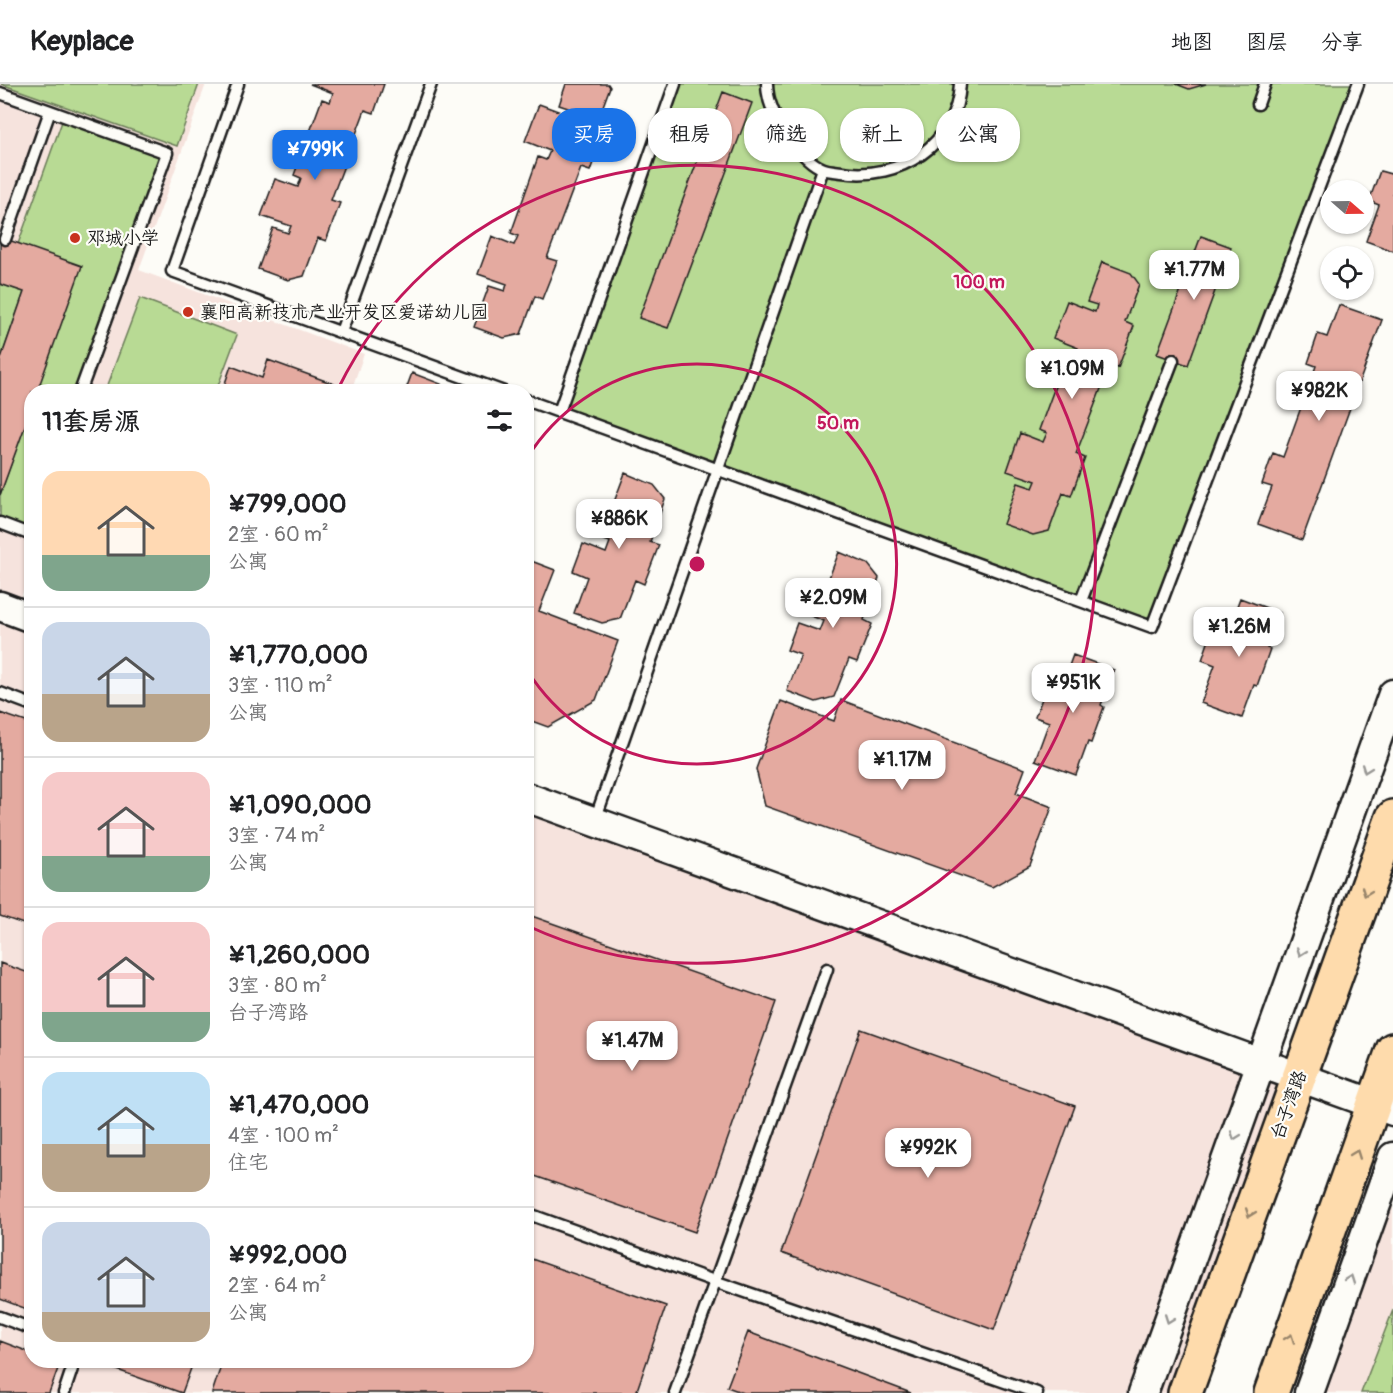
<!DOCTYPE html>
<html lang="zh">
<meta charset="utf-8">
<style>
:root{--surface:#fff;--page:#f6f6f6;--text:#202124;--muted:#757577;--line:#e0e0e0;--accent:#1a73e8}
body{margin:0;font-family:Pangolin,"LXGW WenKai TC",sans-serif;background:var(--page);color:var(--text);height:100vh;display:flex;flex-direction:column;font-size:22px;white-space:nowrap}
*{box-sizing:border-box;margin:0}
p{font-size:20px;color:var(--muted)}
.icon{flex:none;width:33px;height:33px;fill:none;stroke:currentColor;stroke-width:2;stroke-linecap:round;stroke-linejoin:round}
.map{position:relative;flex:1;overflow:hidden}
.drawer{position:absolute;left:24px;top:300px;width:510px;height:984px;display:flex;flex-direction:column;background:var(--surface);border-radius:24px;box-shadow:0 2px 4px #0004}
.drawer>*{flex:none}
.banner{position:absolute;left:552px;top:24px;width:570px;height:54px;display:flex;gap:12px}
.needle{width:39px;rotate:110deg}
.controls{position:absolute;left:1320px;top:96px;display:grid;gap:12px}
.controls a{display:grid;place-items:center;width:54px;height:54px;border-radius:50%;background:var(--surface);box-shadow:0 2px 4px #0004;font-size:30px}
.price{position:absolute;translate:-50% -51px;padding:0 14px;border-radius:12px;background:#fff;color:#222;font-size:20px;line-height:39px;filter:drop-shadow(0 2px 3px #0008)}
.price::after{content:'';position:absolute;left:50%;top:36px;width:18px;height:14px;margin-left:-9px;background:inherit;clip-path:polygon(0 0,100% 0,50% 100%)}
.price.current{background:var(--accent);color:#fff}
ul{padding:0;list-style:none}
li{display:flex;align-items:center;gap:18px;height:150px;padding:0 18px}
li+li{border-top:2px solid var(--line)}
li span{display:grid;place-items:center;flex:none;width:168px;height:120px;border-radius:18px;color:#555}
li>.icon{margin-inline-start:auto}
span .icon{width:72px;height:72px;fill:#fffc;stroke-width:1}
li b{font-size:26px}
h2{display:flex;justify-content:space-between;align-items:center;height:72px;padding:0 18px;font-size:26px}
.pill{padding:0 21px;border-radius:24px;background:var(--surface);box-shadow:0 2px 4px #0004;font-size:21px;line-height:54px}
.pill.current{background:var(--accent);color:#fff}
header{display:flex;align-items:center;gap:36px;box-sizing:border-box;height:84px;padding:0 30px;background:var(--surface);border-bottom:2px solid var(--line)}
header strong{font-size:28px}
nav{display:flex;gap:33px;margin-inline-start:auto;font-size:21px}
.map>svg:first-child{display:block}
.built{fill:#f6e3dd}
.green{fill:#b8da94;stroke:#6a7b58;stroke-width:1.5}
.building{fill:#e4aaa0;stroke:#1c1c1c;stroke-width:1.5}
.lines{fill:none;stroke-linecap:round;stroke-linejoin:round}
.service-casing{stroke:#1c1c1c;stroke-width:15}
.tertiary-casing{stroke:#1c1c1c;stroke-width:33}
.primary-casing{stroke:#1c1c1c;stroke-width:38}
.service{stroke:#fdfcf7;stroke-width:10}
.tertiary{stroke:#fdfcf7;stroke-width:28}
.primary{stroke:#fedbac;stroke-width:33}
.oneway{stroke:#989794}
.oneway2{stroke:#98856b}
.ring{fill:none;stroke:#c2185b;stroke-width:3}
.poi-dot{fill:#c8321e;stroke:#fdfcf7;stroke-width:2}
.labels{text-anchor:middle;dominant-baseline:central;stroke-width:4.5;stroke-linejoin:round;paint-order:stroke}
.poi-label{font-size:18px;fill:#1c1c1c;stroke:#fdfcf7;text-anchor:start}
.street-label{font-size:18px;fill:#1c1c1c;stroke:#fdfcf7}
.centre{fill:#c2185b;stroke:#fdfcf7;stroke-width:3}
.ring-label{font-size:18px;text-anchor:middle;font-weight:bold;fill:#c2185b;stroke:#fdfcf7;stroke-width:4.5;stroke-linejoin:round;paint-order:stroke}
</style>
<header>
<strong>Keyplace</strong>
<nav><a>地图</a><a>图层</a><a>分享</a></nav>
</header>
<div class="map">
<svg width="1393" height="1309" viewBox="0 0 1393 1309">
<rect width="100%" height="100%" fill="#fdfcf7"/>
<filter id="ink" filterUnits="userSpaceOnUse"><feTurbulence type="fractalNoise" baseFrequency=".0167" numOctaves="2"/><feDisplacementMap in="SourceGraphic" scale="12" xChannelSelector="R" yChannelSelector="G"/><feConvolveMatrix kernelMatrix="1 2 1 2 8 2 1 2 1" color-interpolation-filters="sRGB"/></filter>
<g filter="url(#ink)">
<!-- built -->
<path class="built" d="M0,0H206L139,186L364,270L351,307L32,308L31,485L16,528L32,534V1276H526L527,713L1299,993L1187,1309H0Z
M1393,1073V1309H1309Z"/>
<!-- green -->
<path class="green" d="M1,0H199L177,62Z
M675,0H1358L1152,543L559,328Z
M64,32L167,69L80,307H37L18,160Z
M0,200L24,208L0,277Z
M140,214L237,251L216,307H105Z
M31,323L32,442L29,450L0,439V411Z
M1393,1226V1309H1361Z"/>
<!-- building -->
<path class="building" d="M310,0H384L374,29L365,26L331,116L340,119L326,157L318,154L304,192L288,196L258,185L273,144L288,149L291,142L261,132L275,95L298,103L301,94L294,91L322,15L330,18L333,9Z
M566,0H608L610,3L596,41L605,45L590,87L581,84L547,174L557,177L542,215L535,212L521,250L504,254L474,243L489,202L505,207L507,200L478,190L492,152L514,161L518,152L511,149L538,73L546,76L550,67L525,57L539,20L566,30L568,24L559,21Z
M1176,0H1206L1189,5Z
M723,8L752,19L668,244L639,234Z
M1393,85V167L1366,157L1379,121L1369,117L1380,87L1391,90Z
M1201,152L1231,163L1188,281L1157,270Z
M0,153L82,182L37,308H32V323L0,411V277L24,208L0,200Z
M1102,178L1131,189L1139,200L1125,238L1134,242L1118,284L1110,281L1076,370L1085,374L1071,412L1063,409L1049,447L1033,451L1003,440L1018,399L1033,404L1036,397L1007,387L1020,349L1043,358L1047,349L1039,346L1067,270L1075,273L1078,264L1053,254L1067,217L1095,228L1097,221L1087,218Z
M1339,221L1382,236L1302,456L1258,440L1272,403L1262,400L1273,369L1283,373L1316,282L1308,279L1318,250L1327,253Z
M268,276L334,300L331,308H222L231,282L262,294Z
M412,289L441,300L446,308H405Z
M625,389L654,401L665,415L650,458L659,461L644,500L635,496L620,535L602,539L574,529L587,493L573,487L583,460L606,469L610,458L587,450L597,421L611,426Z
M839,468L868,480L879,494L864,536L872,540L857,578L849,575L834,613L816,618L787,607L801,571L787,566L797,539L820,547L824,537L801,528L811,499L825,504Z
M526,475L555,486L539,527L618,557L596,616L548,643L526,635Z
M1240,514L1280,529L1267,564L1270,565L1257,602L1254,601L1242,634L1201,619L1215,581L1202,576L1212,547L1226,552Z
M1073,571L1114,586L1101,621L1104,623L1091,659L1088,658L1076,691L1035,676L1049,638L1035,633L1046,604L1059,609Z
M841,616L1025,685L1016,709L1052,723L1030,782L992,803L765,722L756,685L781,617L834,637Z
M0,629L32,640V843L0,832Z
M526,830L776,918L695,1148L526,1089Z
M0,879L32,890V1227L0,1215Z
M861,945L1075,1022L994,1246L781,1169Z
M526,1173L666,1222L636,1309H212L223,1276H526Z
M748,1248L911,1309H744L727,1303Z
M0,1257L32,1269V1276H54L60,1279L49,1309H0Z
M108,1276H194L182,1309L106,1282Z"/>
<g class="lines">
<defs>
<path id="service" d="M238,0L172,187L504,308
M767,0C767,18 777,37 787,51C795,62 810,80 824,85C829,87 836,87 842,88C899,97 957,61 960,0
M0,9L167,69L80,308
M1258,20L1265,0
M5,155L50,27
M341,248L431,0
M526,316L1152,543L1358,0
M559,328L675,0
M0,439L29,450L32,442
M1081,517L1173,276
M0,609L32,621
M595,736L823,85
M526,1129L714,1197L1037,1309
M0,1233L32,1245
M64,1309L75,1276
M675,1309L827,885"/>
<path id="tertiary" d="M0,522L32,534
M526,713L1393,1027
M1143,1309L1393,610
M1309,1309L1393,1073"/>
<path id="primary" d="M1185,1309L1393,733
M1271,1309L1393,966"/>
</defs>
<!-- service casing -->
<use href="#service" class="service-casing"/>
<!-- tertiary casing -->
<use href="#tertiary" class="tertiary-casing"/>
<!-- primary casing -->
<use href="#primary" class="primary-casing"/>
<!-- service -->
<use href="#service" class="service"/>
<!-- tertiary -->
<use href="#tertiary" class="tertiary"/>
<!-- primary -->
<use href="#primary" class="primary"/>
</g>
<!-- one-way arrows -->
<defs><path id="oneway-chevron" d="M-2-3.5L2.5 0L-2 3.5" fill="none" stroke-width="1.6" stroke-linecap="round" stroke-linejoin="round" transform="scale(1.5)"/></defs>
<g class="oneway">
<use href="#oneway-chevron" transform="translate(1366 685) rotate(110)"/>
<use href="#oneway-chevron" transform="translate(1301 868) rotate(110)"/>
<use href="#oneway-chevron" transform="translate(1235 1052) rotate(110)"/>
<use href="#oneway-chevron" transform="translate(1350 1195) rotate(-70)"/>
<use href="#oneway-chevron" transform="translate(1169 1235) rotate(110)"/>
</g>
<g class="oneway2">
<use href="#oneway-chevron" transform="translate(1366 808) rotate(110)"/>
<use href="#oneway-chevron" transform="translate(1356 1070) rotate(-70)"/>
<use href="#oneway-chevron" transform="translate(1250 1129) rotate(110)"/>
<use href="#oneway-chevron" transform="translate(1290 1254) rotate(-70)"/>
</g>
</g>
<!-- distance rings -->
<g class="ring">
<path d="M527 374A200 200 0 1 1 527 586"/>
<path d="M338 305A399 399 0 1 1 528 842"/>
</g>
<!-- markers -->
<g class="poi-dot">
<circle cx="75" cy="154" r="6"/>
<circle cx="188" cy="228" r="6"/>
</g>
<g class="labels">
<!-- poi labels -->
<g class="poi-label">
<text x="87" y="154">邓城小学</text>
<text x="200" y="228">襄阳高新技术产业开发区爱诺幼儿园</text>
</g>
<!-- street labels -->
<g class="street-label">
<text transform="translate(1289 1021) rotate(-70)">台子湾路</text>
</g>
</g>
<circle cx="697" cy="480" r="9" class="centre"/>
<g class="ring-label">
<text x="979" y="204">100 m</text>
<text x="838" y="345">50 m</text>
</g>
</svg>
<div class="controls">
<a><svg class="needle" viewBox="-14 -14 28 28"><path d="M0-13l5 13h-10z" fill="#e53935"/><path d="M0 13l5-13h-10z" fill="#757577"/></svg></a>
<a><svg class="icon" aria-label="locate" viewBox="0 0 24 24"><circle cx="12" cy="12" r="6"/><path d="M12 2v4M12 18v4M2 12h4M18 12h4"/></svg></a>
</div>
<b class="price current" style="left:315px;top:97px">¥799K</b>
<b class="price" style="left:1194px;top:217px">¥1.77M</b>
<b class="price" style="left:1072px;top:316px">¥1.09M</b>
<b class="price" style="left:1319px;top:338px">¥982K</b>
<b class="price" style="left:619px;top:466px">¥886K</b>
<b class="price" style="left:833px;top:545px">¥2.09M</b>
<b class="price" style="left:1239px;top:574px">¥1.26M</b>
<b class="price" style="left:1073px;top:630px">¥951K</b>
<b class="price" style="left:902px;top:707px">¥1.17M</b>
<b class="price" style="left:632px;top:988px">¥1.47M</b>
<b class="price" style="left:928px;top:1095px">¥992K</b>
<div class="banner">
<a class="pill current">买房</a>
<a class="pill">租房</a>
<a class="pill">筛选</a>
<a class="pill">新上</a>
<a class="pill">公寓</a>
</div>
<section class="drawer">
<h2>11套房源<svg class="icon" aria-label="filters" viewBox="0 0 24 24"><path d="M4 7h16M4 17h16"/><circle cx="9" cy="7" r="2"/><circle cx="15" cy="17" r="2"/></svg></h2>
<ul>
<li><span style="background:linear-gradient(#ffd9b3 70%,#7fa58c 0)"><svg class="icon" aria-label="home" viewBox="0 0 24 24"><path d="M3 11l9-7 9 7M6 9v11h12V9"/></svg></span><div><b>¥799,000</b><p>2室 · 60 m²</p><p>公寓</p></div></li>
<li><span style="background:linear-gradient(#c9d6e8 60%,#b9a48a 0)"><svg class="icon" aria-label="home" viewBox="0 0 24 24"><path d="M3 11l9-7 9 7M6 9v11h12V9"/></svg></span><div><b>¥1,770,000</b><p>3室 · 110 m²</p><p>公寓</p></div></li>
<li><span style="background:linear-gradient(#f6c9c9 70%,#7fa58c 0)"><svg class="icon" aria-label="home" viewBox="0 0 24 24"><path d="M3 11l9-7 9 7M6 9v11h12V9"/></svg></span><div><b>¥1,090,000</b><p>3室 · 74 m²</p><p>公寓</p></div></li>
<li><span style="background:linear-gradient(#f6c9c9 75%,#7fa58c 0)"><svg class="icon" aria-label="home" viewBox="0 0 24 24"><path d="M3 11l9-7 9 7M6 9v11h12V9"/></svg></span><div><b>¥1,260,000</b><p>3室 · 80 m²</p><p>台子湾路</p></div></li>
<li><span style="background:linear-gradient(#bfe0f5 60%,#b9a48a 0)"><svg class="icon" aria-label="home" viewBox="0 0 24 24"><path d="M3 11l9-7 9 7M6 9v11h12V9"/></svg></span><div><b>¥1,470,000</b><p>4室 · 100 m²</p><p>住宅</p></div></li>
<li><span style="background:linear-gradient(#c9d6e8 75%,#b9a48a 0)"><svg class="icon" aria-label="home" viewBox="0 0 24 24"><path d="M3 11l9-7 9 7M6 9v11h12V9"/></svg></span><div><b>¥992,000</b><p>2室 · 64 m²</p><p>公寓</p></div></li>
</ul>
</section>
</div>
